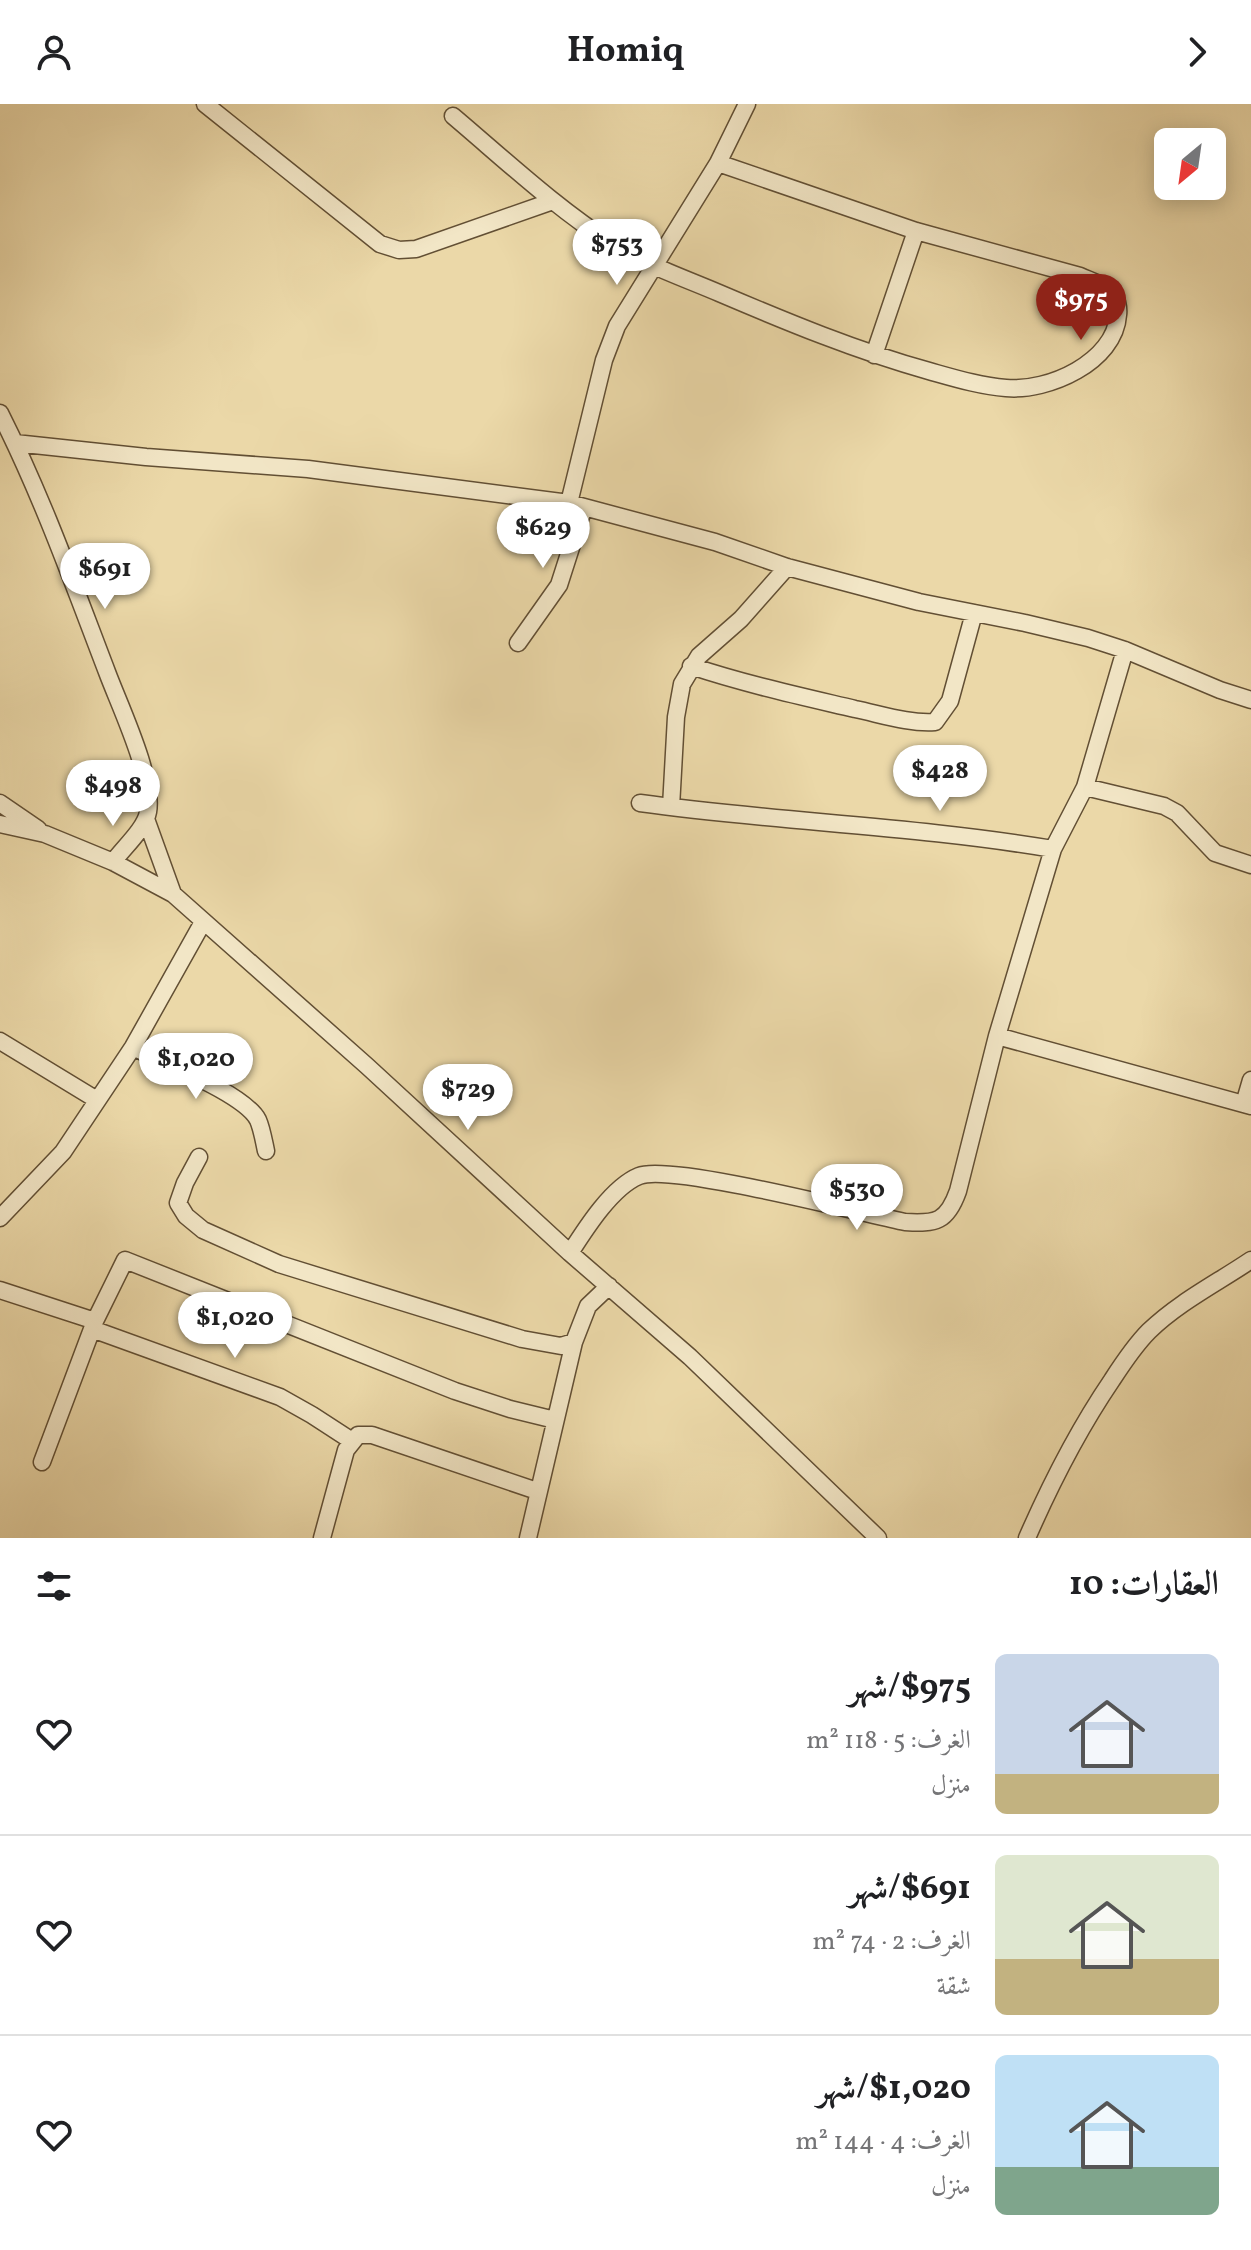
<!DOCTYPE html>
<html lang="ar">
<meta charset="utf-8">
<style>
:root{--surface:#fff;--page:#f6f6f6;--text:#202124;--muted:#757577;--line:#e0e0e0;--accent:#8f2418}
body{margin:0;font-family:Vollkorn,Amiri,serif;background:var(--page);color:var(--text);direction:rtl;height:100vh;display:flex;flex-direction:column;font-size:30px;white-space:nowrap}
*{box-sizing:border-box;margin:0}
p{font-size:26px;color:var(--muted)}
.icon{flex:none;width:44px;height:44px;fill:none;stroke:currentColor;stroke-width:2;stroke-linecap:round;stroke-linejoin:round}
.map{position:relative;height:1434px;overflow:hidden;direction:ltr}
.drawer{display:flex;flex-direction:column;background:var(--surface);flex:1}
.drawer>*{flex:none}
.needle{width:52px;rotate:209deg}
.controls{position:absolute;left:1154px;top:24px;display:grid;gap:16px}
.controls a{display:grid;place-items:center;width:72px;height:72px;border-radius:12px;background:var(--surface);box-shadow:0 4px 20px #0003;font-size:40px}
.price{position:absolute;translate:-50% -68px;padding:0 18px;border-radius:28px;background:#fff;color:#222;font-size:26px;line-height:52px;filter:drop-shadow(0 2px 4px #0008)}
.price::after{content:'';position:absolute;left:50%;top:48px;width:24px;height:18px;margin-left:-12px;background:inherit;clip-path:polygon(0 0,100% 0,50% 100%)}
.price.selected{background:var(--accent);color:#fff}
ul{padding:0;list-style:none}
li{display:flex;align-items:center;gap:24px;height:200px;padding:0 32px}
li+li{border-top:2px solid var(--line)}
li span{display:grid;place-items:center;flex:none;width:224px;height:160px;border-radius:12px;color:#555}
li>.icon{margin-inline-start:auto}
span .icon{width:96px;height:96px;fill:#fffc;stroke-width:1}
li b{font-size:34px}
h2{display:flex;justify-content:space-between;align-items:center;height:96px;padding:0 32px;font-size:34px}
header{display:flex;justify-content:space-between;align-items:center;height:104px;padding:0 32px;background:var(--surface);font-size:36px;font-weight:700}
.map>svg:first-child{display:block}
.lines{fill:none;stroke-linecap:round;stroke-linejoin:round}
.street-casing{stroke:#624f34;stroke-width:19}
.street{stroke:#f2e6c6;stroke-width:16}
</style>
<header><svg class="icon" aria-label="forward" viewBox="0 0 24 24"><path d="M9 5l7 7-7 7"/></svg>Homiq<svg class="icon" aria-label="person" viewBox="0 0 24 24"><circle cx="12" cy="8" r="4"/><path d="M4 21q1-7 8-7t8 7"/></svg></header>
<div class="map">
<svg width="1251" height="1434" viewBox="0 0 1251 1434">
<rect width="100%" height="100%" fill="#ebd8a8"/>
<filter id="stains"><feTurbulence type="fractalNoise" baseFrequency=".0025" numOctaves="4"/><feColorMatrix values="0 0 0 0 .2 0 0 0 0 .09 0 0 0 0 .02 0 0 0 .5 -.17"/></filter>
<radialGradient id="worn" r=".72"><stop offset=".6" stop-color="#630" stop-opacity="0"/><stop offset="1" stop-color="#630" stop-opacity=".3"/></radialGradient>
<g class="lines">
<defs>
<path id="street" d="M205,0L380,140L399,146L416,145L553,97
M453,12C505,56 556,104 614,141C646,161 684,174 719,189C787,218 857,247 929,267C954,274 980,282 1006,284C1048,288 1115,258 1118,211C1119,204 1117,194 1112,189C1103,180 1091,177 1080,172L916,127L718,59
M874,251L916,127
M0,309C42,392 74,482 107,568C120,603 154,673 148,708C145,725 123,744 113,758
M15,339L146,353L308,365L569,399L715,438L787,463L919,498L1025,519L1088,534L1125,546L1220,586L1251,596
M569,399L604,256L617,222L718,59L747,0
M518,539L559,481L584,403
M691,562C745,580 800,592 855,605C880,610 909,620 935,618L950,597L974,509
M1085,683L1164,702L1177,709L1215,749L1251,761
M0,699L38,725
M640,699C778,718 916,722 1053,745L1085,683L1125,546
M671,703L676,613L682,580L699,552L741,515L787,463
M146,715L173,790
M0,720L45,730L113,758L173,790L367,962L570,1149L690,1253L878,1434
M997,932L1251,1002
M0,937L97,996
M133,943C162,958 245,990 258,1016C262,1025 264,1038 266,1047
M1244,1000L1251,976
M199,1053L185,1079L178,1099L186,1112L203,1126L279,1160L522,1235L561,1242L574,1238
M0,1114L63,1048L133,943L203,818
M570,1149C586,1124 612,1083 639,1072C669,1059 862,1109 905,1118C936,1120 947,1118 958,1087L997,932L1053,745
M0,1186L95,1217
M92,1225L280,1293L312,1311L352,1337
M42,1358L95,1217L125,1156L455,1287L510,1305L555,1316
M322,1434L346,1346L358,1331H372L537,1387
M528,1434L574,1238L588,1202L609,1182
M1027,1434C1051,1379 1078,1326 1112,1276C1123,1259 1135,1241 1149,1227C1179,1198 1217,1179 1251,1156"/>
</defs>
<!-- street casing -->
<use href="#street" class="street-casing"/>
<!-- street -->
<use href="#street" class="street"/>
</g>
<rect width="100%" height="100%" filter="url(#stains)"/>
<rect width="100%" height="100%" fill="url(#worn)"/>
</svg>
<div class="controls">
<a><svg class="needle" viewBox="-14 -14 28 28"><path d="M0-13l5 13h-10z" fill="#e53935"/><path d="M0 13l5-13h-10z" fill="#757577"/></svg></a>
</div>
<b class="price" style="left:617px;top:183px">$753</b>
<b class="price selected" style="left:1081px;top:238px">$975</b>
<b class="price" style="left:543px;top:466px">$629</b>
<b class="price" style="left:105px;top:507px">$691</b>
<b class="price" style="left:940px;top:709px">$428</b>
<b class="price" style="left:113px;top:724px">$498</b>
<b class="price" style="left:196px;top:997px">$1,020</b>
<b class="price" style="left:468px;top:1028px">$729</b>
<b class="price" style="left:857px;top:1128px">$530</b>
<b class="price" style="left:235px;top:1256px">$1,020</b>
</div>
<section class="drawer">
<h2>العقارات: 10<svg class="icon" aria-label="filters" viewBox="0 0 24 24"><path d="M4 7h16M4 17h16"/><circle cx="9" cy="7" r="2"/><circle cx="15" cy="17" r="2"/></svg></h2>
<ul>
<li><span style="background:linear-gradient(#c9d6e8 75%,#c2b280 0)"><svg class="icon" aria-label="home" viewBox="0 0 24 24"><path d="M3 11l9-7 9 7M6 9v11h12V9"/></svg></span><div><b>$975/شهر</b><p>الغرف: 5 · 118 m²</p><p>منزل</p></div><svg class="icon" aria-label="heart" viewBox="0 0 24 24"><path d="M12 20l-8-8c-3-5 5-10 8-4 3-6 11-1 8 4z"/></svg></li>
<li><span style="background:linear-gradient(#dfe7d0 65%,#c2b280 0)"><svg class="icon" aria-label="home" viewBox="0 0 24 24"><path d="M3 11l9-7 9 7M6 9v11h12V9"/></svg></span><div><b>$691/شهر</b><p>الغرف: 2 · 74 m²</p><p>شقة</p></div><svg class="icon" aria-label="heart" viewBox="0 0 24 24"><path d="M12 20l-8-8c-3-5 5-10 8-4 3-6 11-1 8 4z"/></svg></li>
<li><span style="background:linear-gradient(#bfe0f5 70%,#7fa58c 0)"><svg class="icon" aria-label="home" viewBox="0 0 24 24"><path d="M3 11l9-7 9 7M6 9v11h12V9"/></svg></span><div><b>$1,020/شهر</b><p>الغرف: 4 · 144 m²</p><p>منزل</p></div><svg class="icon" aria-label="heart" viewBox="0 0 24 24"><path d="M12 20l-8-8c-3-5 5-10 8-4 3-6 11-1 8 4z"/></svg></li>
</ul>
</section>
